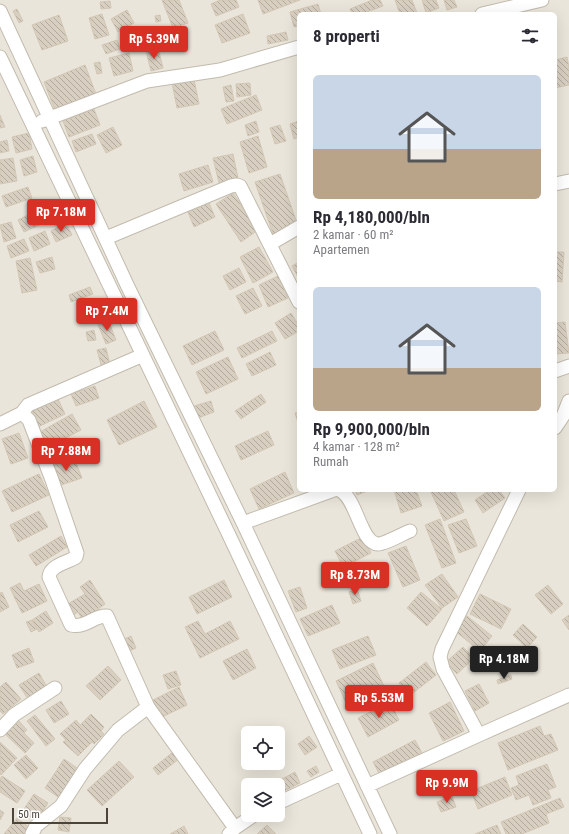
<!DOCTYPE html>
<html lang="id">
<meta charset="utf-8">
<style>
:root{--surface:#fff;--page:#f2f2f3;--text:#2b2b33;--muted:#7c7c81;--accent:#d93025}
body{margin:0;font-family:"Roboto Condensed",sans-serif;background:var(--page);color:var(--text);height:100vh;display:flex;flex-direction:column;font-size:15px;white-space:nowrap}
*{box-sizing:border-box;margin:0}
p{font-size:13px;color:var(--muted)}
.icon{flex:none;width:22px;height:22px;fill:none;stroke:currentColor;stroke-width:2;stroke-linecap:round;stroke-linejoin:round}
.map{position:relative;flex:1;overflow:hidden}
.details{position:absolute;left:297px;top:12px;width:260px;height:480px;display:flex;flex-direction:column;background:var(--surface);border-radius:6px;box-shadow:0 4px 16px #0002}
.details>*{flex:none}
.tools{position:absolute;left:241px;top:726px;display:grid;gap:8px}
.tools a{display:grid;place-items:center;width:44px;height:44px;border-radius:6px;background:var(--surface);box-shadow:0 4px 16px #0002;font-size:20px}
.scale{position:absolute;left:12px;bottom:10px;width:96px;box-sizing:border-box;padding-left:4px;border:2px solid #4b4439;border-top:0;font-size:11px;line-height:14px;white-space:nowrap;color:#4b4439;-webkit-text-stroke:3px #fff;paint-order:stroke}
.price{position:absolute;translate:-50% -34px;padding:0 9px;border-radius:4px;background:var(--accent);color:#fff;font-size:13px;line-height:26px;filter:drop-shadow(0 1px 2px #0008)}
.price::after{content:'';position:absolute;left:50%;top:24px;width:12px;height:9px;margin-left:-6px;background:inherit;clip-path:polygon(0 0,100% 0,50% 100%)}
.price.selected{background:#222;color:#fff}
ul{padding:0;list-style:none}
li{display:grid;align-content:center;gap:8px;height:212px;padding:0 16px}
li span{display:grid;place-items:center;height:124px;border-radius:6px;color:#555}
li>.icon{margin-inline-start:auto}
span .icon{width:72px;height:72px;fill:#fffc;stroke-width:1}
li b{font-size:17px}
h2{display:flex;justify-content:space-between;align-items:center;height:48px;padding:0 16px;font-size:17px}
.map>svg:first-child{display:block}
.residential{fill:#eae5da;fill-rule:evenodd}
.building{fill:url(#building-back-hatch);stroke:#d3c7b4}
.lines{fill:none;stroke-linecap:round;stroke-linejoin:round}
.minor-casing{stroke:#c2bbae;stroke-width:15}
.minor{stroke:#fff;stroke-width:13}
</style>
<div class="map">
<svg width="569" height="834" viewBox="0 0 569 834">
<defs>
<pattern id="building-back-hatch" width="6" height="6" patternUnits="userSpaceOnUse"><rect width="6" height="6" fill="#d8cfc1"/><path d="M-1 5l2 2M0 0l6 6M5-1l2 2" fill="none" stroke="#b1aa9e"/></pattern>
</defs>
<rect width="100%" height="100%" fill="#f6f3ec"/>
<!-- residential -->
<path class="residential" d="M0,0H569V834H0ZM299,14H555V490H299ZM248,733H278V763H248ZM248,785H278V815H248Z"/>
<!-- building -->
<path class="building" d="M162,0H179L188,23L173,28Z
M220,0H236L239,7L216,16L211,4Z
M258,0H300L263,14Z
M372,0H380L383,6L361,14H352L350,9Z
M395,0H412L417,13L400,14Z
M422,0H436L439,8L426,13Z
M444,0H454L457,7L447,10Z
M110,1L111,8L101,9L100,2Z
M318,4L321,14H299V26L294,27L290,12Z
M17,9L23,21L19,23L13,11Z
M127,10L134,23L118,32L111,19Z
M102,14L109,35L95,39L89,18Z
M243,14L250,33L222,43L215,25Z
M59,15L68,41L42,50L32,25Z
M160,15L161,21L156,22L155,16Z
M159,27L160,43L144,44L142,28Z
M286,32L288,40L268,44L267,36Z
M117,40L120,49L106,54L102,45Z
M158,48L163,68L151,71L146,51Z
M129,53L133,71L114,76L109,58Z
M567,57L569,67V85L555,88V60Z
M100,62L102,73L97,74L94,63Z
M85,65L96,94L55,110L44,82Z
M194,79L199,104L177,108L172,83Z
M250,83L251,95L237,97L236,84Z
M231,85L234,101L226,102L223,87Z
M256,95L262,110L227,124L221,109Z
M94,109L100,125L69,137L63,121Z
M0,115L5,127L0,128Z
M256,121L259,132L248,136L245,125Z
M299,121V137L294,139L290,124Z
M280,125L286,141L275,144L270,128Z
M113,127L122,145L106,153L97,135Z
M29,133L32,149L16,153L12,137Z
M92,134L96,144L76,152L72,141Z
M258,136L267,167L249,173L240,142Z
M7,140L9,151L0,153V142Z
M233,154L238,178L219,183L213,158Z
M33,156L37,172L24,176L20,160Z
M13,158L17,181L0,184V160Z
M208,165L213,182L184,191L179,174Z
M280,174L298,226L273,234L255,182Z
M28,187L32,198L6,207L2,196Z
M233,193L258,230L241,242L216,204Z
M52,203L58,216L24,232L18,220Z
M209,203L215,217L194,227L188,212Z
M11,222L16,238L4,242L0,225Z
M66,223L72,235L56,242L51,231Z
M45,231L50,244L34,251L29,238Z
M24,239L29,251L11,258L7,246Z
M259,247L273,272L253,283L240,257Z
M555,252H564L562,282L555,281Z
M52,257L55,269L40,273L36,262Z
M30,258L37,290L22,293L16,261Z
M299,262V276L298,277L292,266Z
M239,268L246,282L230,290L223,276Z
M278,276L288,298L268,307L259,285Z
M90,287L93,294L71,302L69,295Z
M253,288L262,306L245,314L236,296Z
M291,313L299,326V331L285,339L275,323Z
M108,320L116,340L106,344L98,325Z
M565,322L569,353L555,354V323Z
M94,330L96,340L88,341L86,332Z
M215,331L224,350L192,365L183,346Z
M272,331L277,341L242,358L237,348Z
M106,348L110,365L102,368L97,350Z
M270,352L276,365L252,376L246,364Z
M228,357L238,379L206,394L196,372Z
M95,386L99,398L76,406L71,394Z
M261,394L266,402L241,419L235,411Z
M57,397L65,414L38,427L30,410Z
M144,401L157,427L119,445L107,420Z
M211,401L214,412L198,418L194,406Z
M299,412V426L295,413Z
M72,414L81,430L48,447L40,432Z
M268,431L274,445L241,460L235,446Z
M19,433L28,458L11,464L2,439Z
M74,458L82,478L58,486L51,466Z
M285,472L294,493L259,509L250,489Z
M39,474L49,495L12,512L2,491Z
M355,490H370L357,495Z
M394,490H416L422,506L401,513Z
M436,490H454L464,512L444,521L431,492Z
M490,490H499L505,498L483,513L475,500Z
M39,511L48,527L18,542L10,525Z
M440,519L456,563L442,568L425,525Z
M466,519L477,546L459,553L448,525Z
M61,536L67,547L36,566L29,555Z
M363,537L371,553L343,567L335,551Z
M406,546L420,580L403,587L388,553Z
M442,574L458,597L442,608L425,585Z
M90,580L105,604L98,609L100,611L84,622L78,612L72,616L66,605L85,594L80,587Z
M224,580L232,597L197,614L189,597Z
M20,583L24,591L39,584L47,601L22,613L10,588Z
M548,585L563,604L551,614L535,595Z
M300,587L307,608L296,612L288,591Z
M357,589L361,601L353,604L349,592Z
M2,592L9,607L0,612V593Z
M421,592L442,609L427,626L407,608Z
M480,594L511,609L501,629L470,614Z
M332,605L340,623L308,636L300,619Z
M46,611L53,623L39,632L32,620Z
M569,615V630L562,620Z
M467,616L492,636L480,651L455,631Z
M32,620L37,629L31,632L26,622Z
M198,621L205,634L230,621L239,639L200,658L185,627Z
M523,624L537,637L527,648L513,635Z
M131,636L136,648L125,653L120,641Z
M368,636L376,655L340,669L332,650Z
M463,647L474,658L457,674L446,662Z
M29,648L34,662L17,668L12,655Z
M247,649L256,668L233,680L223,661Z
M426,662L436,675L409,696L399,683Z
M373,663L384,686L346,703L336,681Z
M108,666L121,680L100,700L86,686Z
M176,671L181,685L168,689L163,675Z
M39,673L47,687L28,699L19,685Z
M511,675L512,679L498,684L497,680Z
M6,682L21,699L3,714L0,711V687Z
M479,684L489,703L475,711L465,691Z
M179,687L187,705L160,718L151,701Z
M61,701L69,714L54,723L46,710Z
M390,702L399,720L368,737L358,718Z
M450,702L464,731L443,741L429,713Z
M91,714L104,727L101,731L104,734L94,744L92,742L78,756L63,742L66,740L60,734L76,720L80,725Z
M35,715L55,739L46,746L27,721Z
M17,719L27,730L24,733L34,743L25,753L4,733Z
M540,726L544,736L551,734L558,750L508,770L498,743Z
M309,736L317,747L305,755L298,744Z
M415,740L423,755L381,777L373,762Z
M0,742L17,758L1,775L0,774Z
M173,752L179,759L158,775L153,768Z
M26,755L38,768L26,779L14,765Z
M64,759L80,770L61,799L45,788Z
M119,761L134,777L102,806L87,790Z
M547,764L556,787L548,790L551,798L533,805L529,795L516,800L511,788L519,785L516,776Z
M316,766L319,772L311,777L307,771Z
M295,772L300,783L278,794V785H271Z
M2,776L25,791L17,803L0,792V779Z
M505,777L512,795L478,809L471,791Z
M34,794L48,803L37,821L22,812Z
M452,796L456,807L441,812L437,802Z
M560,798L564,807L546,814L549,823L522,834H506L501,822Z
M0,810L4,813L0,820Z
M60,817L71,818L69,832L58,830Z
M17,818L30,828L25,834H4Z
M267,825L276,834H257Z
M497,825L501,834H475Z
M184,826L188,834H170Z"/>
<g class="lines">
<defs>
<path id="minor" d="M0,11L128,287L243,523L390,834
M482,14L542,0
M0,57L229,535L370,834
M42,121L147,81L220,70L299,47
M555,184L569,181
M106,238L231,186L237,185L240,186L299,302
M270,244L299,227
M555,371L569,366
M22,413L29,420L52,480L77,553L76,557C67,563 50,565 49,577L71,625C87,628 94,615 107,616L148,707L235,828
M0,424L22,413L28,405L143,355
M555,428L563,416L569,401
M339,490C357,497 360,543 378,544C385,544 402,534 410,531
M243,523L334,490
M0,730L14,715L55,688
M479,735L569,695
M367,786L479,735L443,669L440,657L442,649L519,490
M278,803L341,774
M32,834L36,826L61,806L85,769L118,730L148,707
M229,834L235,828L254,815"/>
</defs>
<!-- minor casing -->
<use href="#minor" class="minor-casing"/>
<!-- minor -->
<use href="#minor" class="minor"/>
</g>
</svg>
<div class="tools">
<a><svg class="icon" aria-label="locate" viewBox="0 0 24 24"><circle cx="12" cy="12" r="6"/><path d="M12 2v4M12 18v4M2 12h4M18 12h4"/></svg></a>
<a><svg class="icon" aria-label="layers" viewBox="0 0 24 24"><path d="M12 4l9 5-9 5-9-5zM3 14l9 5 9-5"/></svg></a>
</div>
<div class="scale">50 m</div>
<b class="price" style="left:154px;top:60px">Rp 5.39M</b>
<b class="price" style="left:61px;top:233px">Rp 7.18M</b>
<b class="price" style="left:107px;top:332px">Rp 7.4M</b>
<b class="price" style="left:66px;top:472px">Rp 7.88M</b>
<b class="price" style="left:355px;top:596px">Rp 8.73M</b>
<b class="price selected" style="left:504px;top:680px">Rp 4.18M</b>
<b class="price" style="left:379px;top:719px">Rp 5.53M</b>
<b class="price" style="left:447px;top:804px">Rp 9.9M</b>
<section class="details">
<h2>8 properti<svg class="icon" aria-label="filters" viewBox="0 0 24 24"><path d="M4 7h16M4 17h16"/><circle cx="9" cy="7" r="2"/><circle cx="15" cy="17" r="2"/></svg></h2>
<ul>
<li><span style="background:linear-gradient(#c9d6e8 60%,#b9a48a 0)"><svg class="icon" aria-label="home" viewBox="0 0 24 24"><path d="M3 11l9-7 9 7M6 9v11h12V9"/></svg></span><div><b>Rp 4,180,000/bln</b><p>2 kamar · 60 m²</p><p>Apartemen</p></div></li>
<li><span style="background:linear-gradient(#c9d6e8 65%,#b9a48a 0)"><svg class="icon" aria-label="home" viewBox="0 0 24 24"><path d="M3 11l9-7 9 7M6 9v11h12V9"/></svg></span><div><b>Rp 9,900,000/bln</b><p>4 kamar · 128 m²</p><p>Rumah</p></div></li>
</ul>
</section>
</div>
